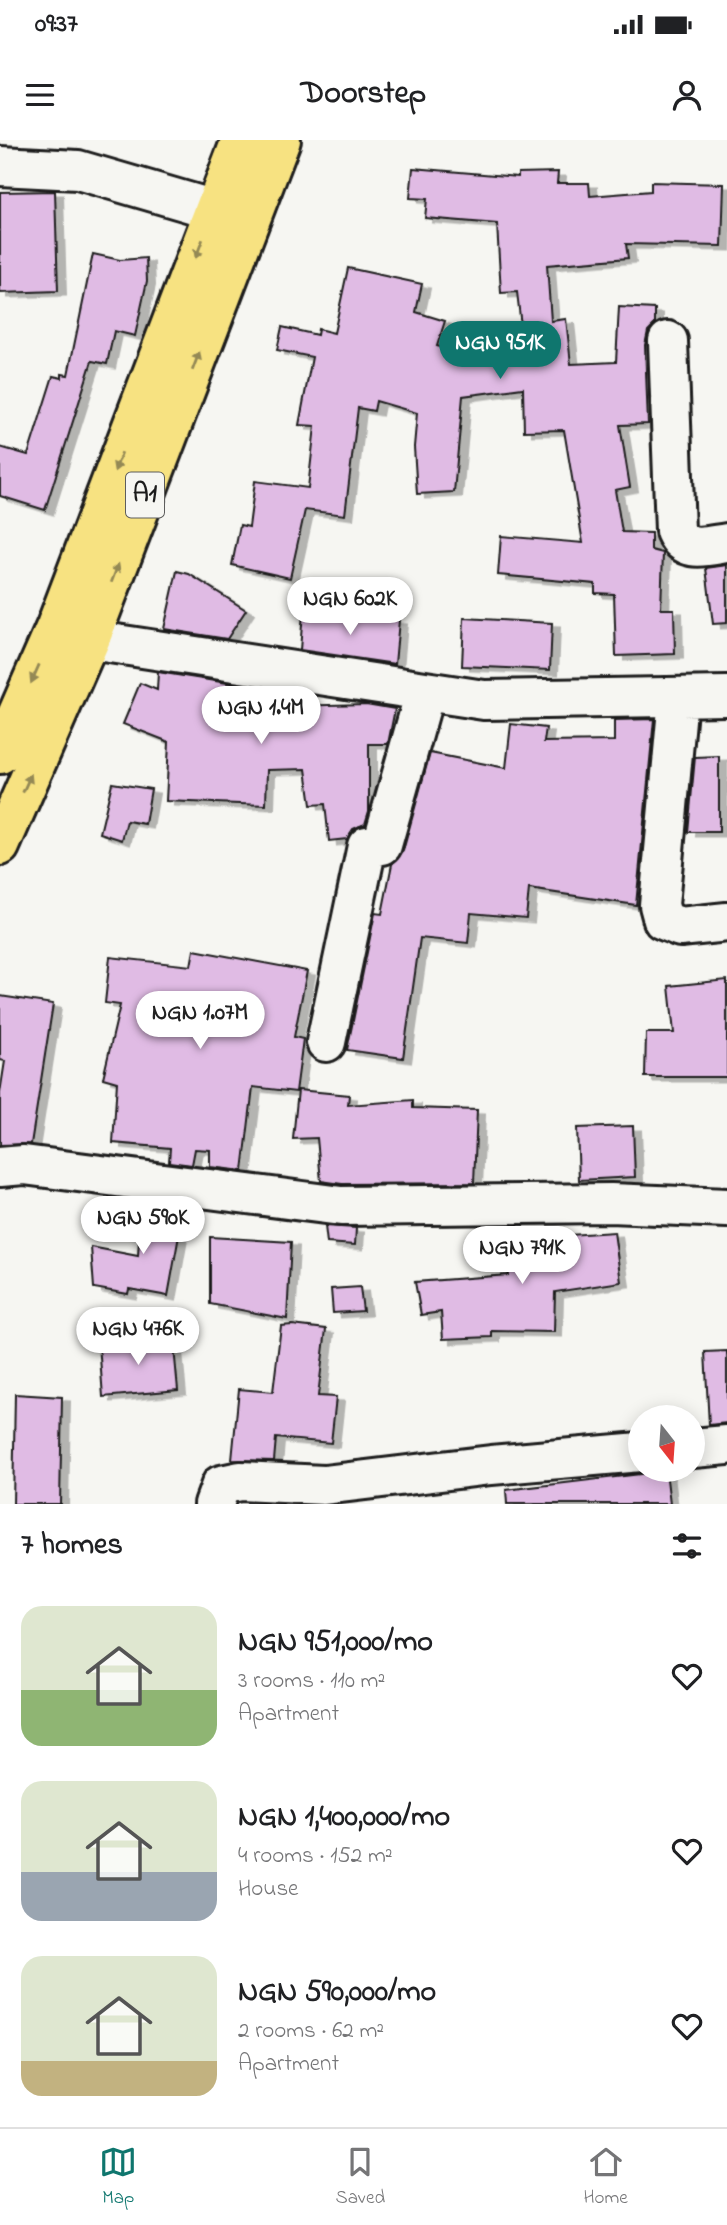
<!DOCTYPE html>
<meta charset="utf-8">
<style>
:root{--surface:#fff;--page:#f6f6f6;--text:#202124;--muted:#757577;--line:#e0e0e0;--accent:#0f766e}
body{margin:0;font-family:"Indie Flower",sans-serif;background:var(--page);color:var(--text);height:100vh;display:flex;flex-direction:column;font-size:26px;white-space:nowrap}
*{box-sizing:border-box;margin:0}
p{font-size:23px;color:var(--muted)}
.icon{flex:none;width:38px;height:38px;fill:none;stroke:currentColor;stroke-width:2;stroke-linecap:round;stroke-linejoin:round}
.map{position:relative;height:1364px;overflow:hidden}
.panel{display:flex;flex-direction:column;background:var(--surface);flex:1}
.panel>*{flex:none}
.needle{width:46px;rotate:163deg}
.fabs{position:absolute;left:628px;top:1265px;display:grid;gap:14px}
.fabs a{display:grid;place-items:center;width:77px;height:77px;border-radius:50%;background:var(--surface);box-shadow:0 4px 18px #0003;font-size:35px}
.price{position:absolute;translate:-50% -60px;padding:0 16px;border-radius:24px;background:#fff;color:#222;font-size:23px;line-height:46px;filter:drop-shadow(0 2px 4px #0008)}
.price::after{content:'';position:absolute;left:50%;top:42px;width:21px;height:16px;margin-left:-10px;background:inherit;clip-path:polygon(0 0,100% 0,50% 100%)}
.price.current{background:var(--accent);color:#fff}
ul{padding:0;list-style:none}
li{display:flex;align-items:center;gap:21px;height:175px;padding:0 21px}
li span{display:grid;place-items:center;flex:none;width:196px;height:140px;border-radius:21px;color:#555}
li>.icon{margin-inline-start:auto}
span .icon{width:84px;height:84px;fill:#fffc;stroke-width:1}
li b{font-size:30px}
h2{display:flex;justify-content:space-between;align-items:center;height:84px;padding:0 21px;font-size:30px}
.status{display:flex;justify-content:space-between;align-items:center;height:49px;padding:0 35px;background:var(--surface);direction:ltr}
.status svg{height:19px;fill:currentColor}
header{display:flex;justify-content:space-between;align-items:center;height:91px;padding:0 21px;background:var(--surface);font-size:32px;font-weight:700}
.menu{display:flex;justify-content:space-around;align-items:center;height:98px;border-top:2px solid var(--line);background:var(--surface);font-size:19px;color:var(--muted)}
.menu a{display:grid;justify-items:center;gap:4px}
.menu .current{color:var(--accent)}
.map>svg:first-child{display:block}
.building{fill:#e0bbe4;stroke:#1c1c1c;stroke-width:2;filter:url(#shadow)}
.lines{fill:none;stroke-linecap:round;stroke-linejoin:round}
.minor-casing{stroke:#1c1c1c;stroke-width:44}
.highway-casing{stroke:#1c1c1c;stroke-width:44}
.minor{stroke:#f6f6f2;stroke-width:38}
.highway{stroke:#f7e281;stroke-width:38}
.oneway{fill:#948954}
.labels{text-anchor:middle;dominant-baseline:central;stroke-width:5;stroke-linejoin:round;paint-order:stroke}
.shield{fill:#f6f6f2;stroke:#5d5d5c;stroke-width:2}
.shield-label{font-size:26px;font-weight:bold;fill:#1c1c1c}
</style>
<div class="status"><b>09:37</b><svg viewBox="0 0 49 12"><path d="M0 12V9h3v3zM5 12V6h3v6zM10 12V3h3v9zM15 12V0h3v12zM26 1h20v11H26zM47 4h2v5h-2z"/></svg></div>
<header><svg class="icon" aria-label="menu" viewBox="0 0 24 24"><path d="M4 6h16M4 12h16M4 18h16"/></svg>Doorstep<svg class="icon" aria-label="person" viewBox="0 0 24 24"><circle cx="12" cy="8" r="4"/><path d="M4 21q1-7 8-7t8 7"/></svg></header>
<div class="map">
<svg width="727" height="1364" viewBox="0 0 727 1364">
<defs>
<filter id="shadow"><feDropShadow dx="8" dy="4.5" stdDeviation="0" flood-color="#0004"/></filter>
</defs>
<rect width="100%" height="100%" fill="#f6f6f2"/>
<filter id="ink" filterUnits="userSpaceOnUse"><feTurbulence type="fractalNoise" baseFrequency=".0143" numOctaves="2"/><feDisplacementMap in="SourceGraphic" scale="14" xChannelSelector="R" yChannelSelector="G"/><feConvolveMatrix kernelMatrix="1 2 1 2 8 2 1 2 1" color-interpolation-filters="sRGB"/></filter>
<g filter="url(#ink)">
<!-- building -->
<path class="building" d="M413,28L518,37V33L558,32L557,43H589L590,56L651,51V42L724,44L722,106L626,104L628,118L547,125L551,181L566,179L571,224L616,222L619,167L655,169V184L648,191L645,205L648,284L620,285L630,347L615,350L622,392L651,393V410L663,413L661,469H674L675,514L616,516L614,454L595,453V444L498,435L501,396L583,403L564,290L524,291L523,248L463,256L454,352L417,354L414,307L417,273L376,261L374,271L358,268L345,375L305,370L290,438L232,425L240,385L249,387L255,341L308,348L315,286L299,285L312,217L277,210L282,187L317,195L318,189L334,193L348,128L422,144L416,172L445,181L437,206L477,218L524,212L517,152L501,153L497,84L425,78L427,59L410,58Z
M55,51L58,151L0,153V52Z
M93,114L120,120L146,118L147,141L135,196L114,191L107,224L92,221L45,370L0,356V307L28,315L53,236L62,238V234L68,235Z
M727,425V483L713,484L706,428Z
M177,431L189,434L246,470L227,499L164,489Z
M303,472L399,480L395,524L300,510Z
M464,478L552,483L550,530L462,526Z
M158,532L259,548L254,567L366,564L395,569L388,604H369V671L365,684L353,689L347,699L329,701L325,664L311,665L306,629L267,630L266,665L166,661L169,602L123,584L140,543L157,550Z
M654,579L636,765L529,749L526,778L471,773L468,803L420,798L403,918L347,910L375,773L382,774L392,724L403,711L430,613L506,628L511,584L546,588L544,602L614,601V580Z
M719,616V692H688L695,617Z
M112,643L151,649L145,684L127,681L122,700L100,693Z
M194,810L307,831L294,897L303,899L296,952L253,947L243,1031L210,1027V1010L195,1009L192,1025L169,1022L170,1008L113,1003L117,942L103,938L120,865L105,863L110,817L191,826Z
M727,840V937H645L646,893H674L669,846Z
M0,856L53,864L31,1004L0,1005V953L5,921L0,920Z
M298,950L349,955L348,965L413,960V968L477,970L474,1043L342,1044L321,1041L317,998L293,999Z
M633,986L635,1037L579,1040L577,988Z
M141,1064L184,1068L168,1156L129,1149L128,1154L94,1148L91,1107L138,1116Z
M325,1086L356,1088L355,1105L327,1103Z
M614,1092L621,1142L555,1152L554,1192L492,1191V1197L443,1199L441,1172L421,1175L415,1142L508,1135V1099Z
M210,1097L291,1102L287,1179L210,1164Z
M360,1147L363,1171L333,1173L331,1149Z
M292,1185L326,1189L318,1256L336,1257L331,1303L276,1298L274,1321L232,1320L239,1249L273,1252L281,1186Z
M173,1197L178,1250L103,1257L99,1204Z
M727,1211V1283L709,1285L705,1212Z
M15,1254L62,1257L60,1364H13Z
M666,1331L670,1364H507L506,1350Z"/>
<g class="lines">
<defs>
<path id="minor" d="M0,26L78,30L215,70
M668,201L675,391C685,414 706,406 727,403
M90,500L484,560L727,556
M678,558L659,765L663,780L680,787L727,782
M326,902L367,706L382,705L425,552
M0,1027L24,1025L341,1066L611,1063L727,1068
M693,1308L727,1305
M214,1364L221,1345L240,1341L324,1345L491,1325L640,1312"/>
<path id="highway" d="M0,614L56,486L241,0
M0,706L90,500L281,0"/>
</defs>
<!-- minor casing -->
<use href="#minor" class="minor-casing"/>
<!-- highway casing -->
<use href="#highway" class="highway-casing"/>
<!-- minor -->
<use href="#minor" class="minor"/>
<!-- highway -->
<use href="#highway" class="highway"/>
</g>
<!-- one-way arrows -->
<defs><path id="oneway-solid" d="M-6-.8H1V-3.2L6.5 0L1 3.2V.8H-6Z" transform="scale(1.75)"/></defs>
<g class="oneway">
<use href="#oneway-solid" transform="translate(199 109) rotate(111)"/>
<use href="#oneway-solid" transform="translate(196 221) rotate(-69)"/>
<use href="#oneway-solid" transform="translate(118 322) rotate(111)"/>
<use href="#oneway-solid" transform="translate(115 433) rotate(-69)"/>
<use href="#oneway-solid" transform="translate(35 534) rotate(114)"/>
<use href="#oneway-solid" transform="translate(27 643) rotate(-66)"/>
</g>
</g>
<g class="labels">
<!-- shield labels -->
<rect class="shield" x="126" y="332.5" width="38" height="45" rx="5"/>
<g class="shield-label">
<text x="145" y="355">A1</text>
</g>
</g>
</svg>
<div class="fabs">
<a><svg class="needle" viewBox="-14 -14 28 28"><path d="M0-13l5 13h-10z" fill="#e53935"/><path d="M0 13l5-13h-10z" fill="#757577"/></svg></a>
</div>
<b class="price current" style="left:500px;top:241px">NGN 951K</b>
<b class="price" style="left:350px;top:497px">NGN 602K</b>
<b class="price" style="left:261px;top:606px">NGN 1.4M</b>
<b class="price" style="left:200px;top:911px">NGN 1.07M</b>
<b class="price" style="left:143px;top:1116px">NGN 590K</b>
<b class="price" style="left:522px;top:1146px">NGN 791K</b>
<b class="price" style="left:138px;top:1227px">NGN 476K</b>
</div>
<section class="panel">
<h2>7 homes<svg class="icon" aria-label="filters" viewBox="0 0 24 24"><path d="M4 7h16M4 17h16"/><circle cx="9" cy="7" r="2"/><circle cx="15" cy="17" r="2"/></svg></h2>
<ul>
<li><span style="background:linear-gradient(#dfe7d0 60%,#8fb573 0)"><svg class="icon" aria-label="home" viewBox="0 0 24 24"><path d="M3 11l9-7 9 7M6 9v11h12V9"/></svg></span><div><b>NGN 951,000/mo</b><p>3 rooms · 110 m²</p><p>Apartment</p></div><svg class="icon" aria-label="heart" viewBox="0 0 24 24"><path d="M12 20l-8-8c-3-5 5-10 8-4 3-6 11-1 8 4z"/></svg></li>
<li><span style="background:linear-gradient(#dfe7d0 65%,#9aa5b1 0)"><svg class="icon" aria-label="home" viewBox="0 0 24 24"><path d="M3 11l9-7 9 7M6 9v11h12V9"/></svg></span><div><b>NGN 1,400,000/mo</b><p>4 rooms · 152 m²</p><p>House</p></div><svg class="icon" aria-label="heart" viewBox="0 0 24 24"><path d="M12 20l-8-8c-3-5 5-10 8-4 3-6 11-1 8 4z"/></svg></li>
<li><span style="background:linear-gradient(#dfe7d0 75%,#c2b280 0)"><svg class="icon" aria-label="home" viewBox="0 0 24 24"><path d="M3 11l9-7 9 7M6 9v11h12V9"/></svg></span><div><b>NGN 590,000/mo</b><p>2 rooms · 62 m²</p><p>Apartment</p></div><svg class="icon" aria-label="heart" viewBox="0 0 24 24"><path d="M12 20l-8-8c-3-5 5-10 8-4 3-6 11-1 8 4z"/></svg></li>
</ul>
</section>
<nav class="menu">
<a class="current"><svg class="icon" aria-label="map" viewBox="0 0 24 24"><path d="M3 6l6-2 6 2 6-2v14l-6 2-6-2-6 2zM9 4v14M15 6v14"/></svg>Map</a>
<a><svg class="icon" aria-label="saved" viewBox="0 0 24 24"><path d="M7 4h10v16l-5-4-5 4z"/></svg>Saved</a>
<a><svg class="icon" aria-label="home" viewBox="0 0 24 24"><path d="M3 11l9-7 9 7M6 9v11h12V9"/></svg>Home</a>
</nav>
